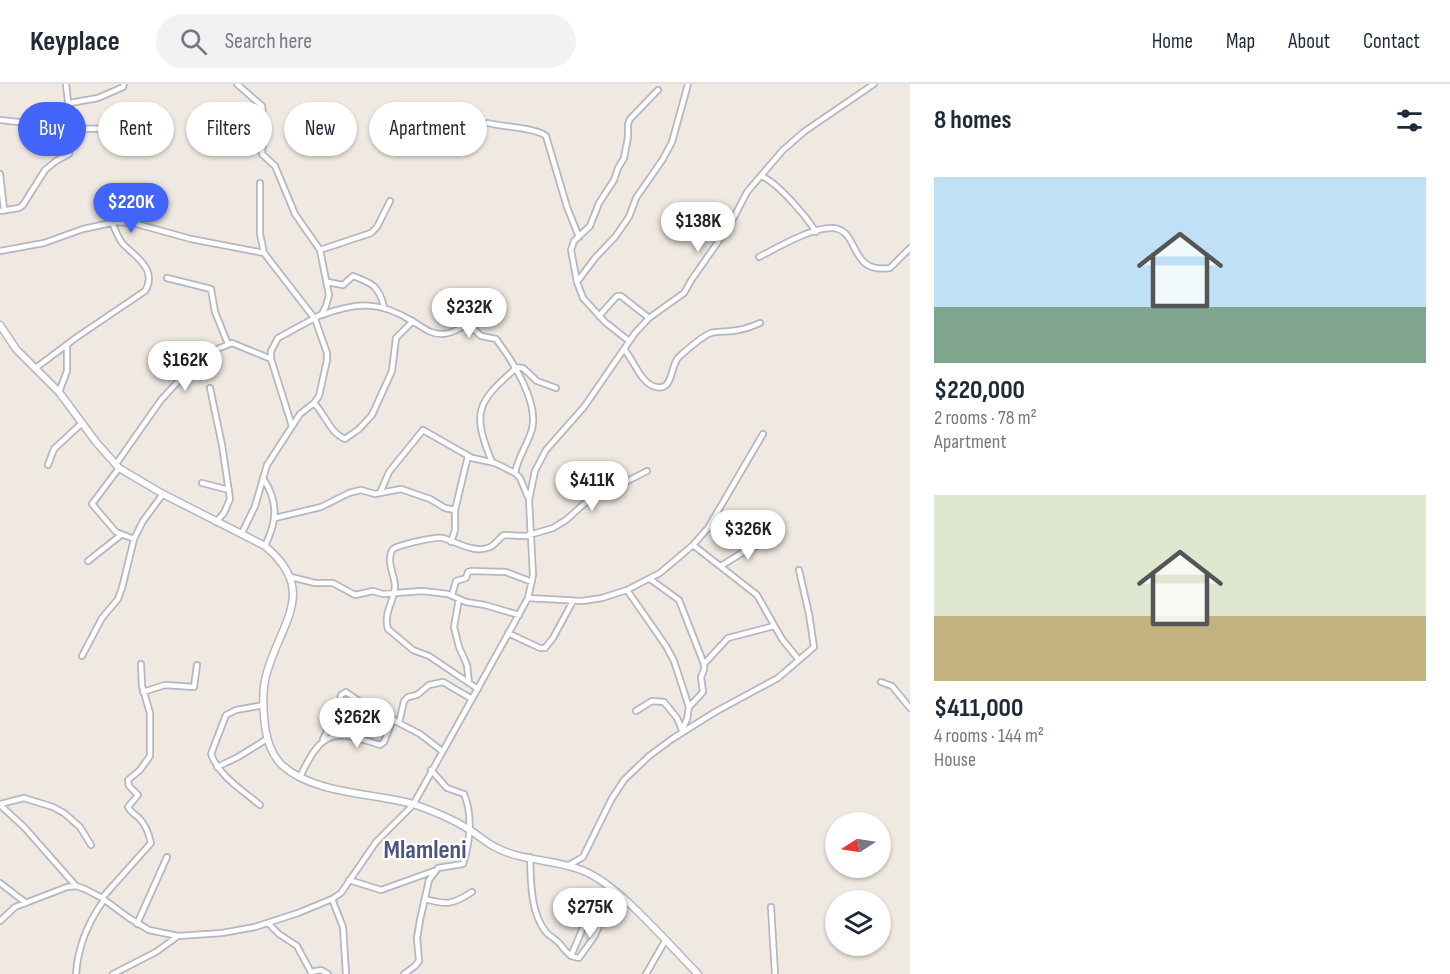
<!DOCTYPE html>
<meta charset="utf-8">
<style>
:root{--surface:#fff;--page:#f2f2f3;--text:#1f2937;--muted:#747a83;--line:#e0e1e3;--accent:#4264fb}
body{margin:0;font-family:"Sofia Sans Condensed",sans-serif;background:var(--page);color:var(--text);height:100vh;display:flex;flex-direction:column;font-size:22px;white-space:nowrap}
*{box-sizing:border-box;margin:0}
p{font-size:20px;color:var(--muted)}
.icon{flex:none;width:33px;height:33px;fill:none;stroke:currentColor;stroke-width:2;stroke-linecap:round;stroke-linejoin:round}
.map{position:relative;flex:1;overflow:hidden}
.details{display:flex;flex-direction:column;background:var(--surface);width:540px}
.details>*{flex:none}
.hud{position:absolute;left:18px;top:18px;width:570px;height:54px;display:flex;gap:12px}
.needle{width:39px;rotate:258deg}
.controls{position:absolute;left:825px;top:728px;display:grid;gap:12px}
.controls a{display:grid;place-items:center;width:66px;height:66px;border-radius:50%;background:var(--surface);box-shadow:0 2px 4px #0004;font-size:30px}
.price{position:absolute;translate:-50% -51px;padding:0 14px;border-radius:21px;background:#fff;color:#222;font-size:20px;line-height:39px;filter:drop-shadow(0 2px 3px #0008)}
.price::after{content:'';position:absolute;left:50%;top:36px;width:18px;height:14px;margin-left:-9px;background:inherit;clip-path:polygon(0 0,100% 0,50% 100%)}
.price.selected{background:var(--accent);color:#fff}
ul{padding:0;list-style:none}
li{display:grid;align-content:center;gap:12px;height:318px;padding:0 24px}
li span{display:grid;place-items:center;height:186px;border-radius:0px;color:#555}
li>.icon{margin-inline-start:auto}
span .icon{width:108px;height:108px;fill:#fffc;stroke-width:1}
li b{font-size:26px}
h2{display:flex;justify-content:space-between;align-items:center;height:72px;padding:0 24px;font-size:26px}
.chip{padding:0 21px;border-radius:27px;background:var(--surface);box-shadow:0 2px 4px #0004;font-size:21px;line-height:54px}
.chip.selected{background:var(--accent);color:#fff}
header{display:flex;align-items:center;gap:36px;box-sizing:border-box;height:84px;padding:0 30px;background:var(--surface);border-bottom:2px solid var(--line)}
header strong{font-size:28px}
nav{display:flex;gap:33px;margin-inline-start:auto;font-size:21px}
.search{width:420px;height:54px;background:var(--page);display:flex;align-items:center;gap:15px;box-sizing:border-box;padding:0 21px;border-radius:33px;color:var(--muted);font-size:22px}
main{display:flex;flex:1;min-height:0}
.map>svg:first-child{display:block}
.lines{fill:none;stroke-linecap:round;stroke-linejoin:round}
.street-casing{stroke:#b4b7c1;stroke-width:8}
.secondary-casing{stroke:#b4b7c1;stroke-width:9}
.street{stroke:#fff;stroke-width:4.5}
.secondary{stroke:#fff;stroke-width:6}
.labels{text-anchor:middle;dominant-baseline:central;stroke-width:4.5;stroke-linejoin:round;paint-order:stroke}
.quarter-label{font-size:26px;font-weight:bold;fill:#4d5680;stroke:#fff}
</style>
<header>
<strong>Keyplace</strong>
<div class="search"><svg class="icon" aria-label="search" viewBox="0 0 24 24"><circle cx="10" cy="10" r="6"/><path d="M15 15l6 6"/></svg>Search here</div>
<nav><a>Home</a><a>Map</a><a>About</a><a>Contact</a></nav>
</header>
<main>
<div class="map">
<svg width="910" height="890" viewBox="0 0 910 890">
<rect width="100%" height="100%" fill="#efe9e1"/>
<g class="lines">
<defs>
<path id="street" d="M237,0L262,22L264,38L262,70L275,82L295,130L320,166L329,211L326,222L322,230L278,254L271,267V275L292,342
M70,19L98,14L123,3L124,0
M0,36L82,45L121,44L132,46
M488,39C502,43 538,44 546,52L567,123L579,153
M0,90L4,126
M761,92C777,98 806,132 816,148
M0,127L19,124L23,121L45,86L56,77L69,70L71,44L66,0
M320,166L371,149L377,143L390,117
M0,167L44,159L83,145L116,138L133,139L191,155L264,169
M759,173C777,164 818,139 838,145C859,152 851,190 890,184L910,164
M167,194L211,205L215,228L228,260
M327,198L343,201L353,192C372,199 379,202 384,223
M577,198L595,174L615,153L629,133L636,114L663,75L672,58L688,0
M322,231C357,218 380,217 412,237C423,243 429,250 442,250C453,250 459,244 468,240L481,252L496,255C512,276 539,318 532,345C528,360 518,373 515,389
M599,232L617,212H621L649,234
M629,257L605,238L583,214L577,198L571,166L574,157L590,142L599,119L614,96L618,84L624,74L628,53V40L630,35L658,6
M624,265C633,275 641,300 656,303C675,307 669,279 681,271C688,265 702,252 711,249C719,247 729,248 738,246C746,245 753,242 760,239
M37,283L77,253L145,207C158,186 136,173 123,160C118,154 115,146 112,138
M514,283L523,284L537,297L556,304
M210,304L222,361L230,415L224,429L216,438
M59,308L67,287V262
M314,319C325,330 330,349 345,355L359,345L372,331L392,287L396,254L413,237
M492,378C472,329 476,319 515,285
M116,380L161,316L184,291L190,276L232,259L271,275
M48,381L54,365L82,339
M119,384L92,420L116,448L134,455
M263,394C279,419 277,437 265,462
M202,399L229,406
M380,409L389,388L423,346L472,374L495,379L515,389L520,394L528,413
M275,434L321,423L349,409L361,406L375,410L401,405L430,415L445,424L455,426L468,372
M242,449L255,422L267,381L300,330L314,319L319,312L327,276V269L315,235L264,169L260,150V99
M451,458L455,446V426
M693,461L757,511L782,555L799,576
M88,477L121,451
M721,482L745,467L768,457
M291,493L315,499H333L355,511L373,507L383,510L422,507L448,510L466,518L485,521L519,531
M650,495L679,516L704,580V586L701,593L703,608L689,623
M627,506L666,562L674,577L689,623L687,635L682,646
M452,511L456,497L466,494L468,488L471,487L506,488L532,498
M528,514L582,517L602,514L627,506L660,489L693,461L708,444L763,350
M459,515L454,543L459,563L467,581L469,599
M508,549L540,564H545L553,554L573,517
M82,572L102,534L118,515L122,504L134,455L143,437L163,410
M704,580L728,554L774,542
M881,598L892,602L910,624
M478,605L429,572L413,566L388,545C383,530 394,517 395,503C395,491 385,476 393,465C399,461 436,452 443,454C456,458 475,470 490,463C495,461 499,454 504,451L526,452L553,444L566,436L585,419L647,387
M143,608L165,601L194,603L197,581
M636,627L652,617L664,618L677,634L682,646
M399,639L404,617L408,613L417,611L429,601L443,598L472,615
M323,655L338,626L341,611L346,608L366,622L420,650L442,667
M217,683L238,673L267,655
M300,693C322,646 333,645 380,661L384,658L393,635
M0,720L24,714L53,723L64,729L80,743L91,761
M0,721L24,743L76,802
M260,721C242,706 219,692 211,670L226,631L236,626L264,621
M530,773C531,797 530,828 546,848C550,853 556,855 560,860C566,867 569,873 579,874L594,853L605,829L618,810
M569,781L583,773L611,716L624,696L649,672L672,655L715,628L778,594L814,563L809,530L799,486
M349,796L381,806L434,787
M0,799L26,819
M102,814L151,759C149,750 146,741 139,734C134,729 131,729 128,723L138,711L129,702L128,696L140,686L150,672V629L142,602L141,580
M332,815L343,843L346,890
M425,815C447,821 452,821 472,808
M771,823L775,890
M0,837L15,823L67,803L76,802L85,805L102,814L129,834L149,846L178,852L222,849L255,843L298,829L332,815L341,809L376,758L413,721L528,514L533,491L529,416L535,387L546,366L584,323L635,249L649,234L684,209L692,195L730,141L747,108L783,66L805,47L874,0
M268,839L279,850L297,862L312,890
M137,840L167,773
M571,872L590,827
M311,888L321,886L328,890
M76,890C78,862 88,838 104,816
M113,890L156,868L178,852
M404,890L415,882L419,877L417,854L420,836L429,796L438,784L463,780C470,758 473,731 464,710L447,704L431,686
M646,890L665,857"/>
<path id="secondary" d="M0,241L16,265L59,308L96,358L119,384L163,410L265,462C320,508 279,540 266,592C262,607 263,626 265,642C267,657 271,671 283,682C315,710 373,709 413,720C431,726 450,734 467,744C477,750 486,759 497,764C524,778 556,775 584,787C620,802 669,861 698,890"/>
</defs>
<!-- street casing -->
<use href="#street" class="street-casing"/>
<!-- secondary casing -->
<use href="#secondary" class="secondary-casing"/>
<!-- street -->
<use href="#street" class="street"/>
<!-- secondary -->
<use href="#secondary" class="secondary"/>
</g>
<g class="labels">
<!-- quarter labels -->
<g class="quarter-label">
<text x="425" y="766">Mlamleni</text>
</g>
</g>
</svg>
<div class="controls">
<a><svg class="needle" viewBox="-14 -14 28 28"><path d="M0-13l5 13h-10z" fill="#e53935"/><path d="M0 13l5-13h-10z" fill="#747a83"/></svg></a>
<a><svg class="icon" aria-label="layers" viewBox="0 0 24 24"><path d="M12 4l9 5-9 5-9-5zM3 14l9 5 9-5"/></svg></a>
</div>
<b class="price selected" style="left:131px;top:150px">$220K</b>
<b class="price" style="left:698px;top:169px">$138K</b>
<b class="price" style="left:469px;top:255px">$232K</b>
<b class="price" style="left:185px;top:308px">$162K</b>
<b class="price" style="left:592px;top:428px">$411K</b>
<b class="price" style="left:748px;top:477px">$326K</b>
<b class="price" style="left:357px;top:665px">$262K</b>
<b class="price" style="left:590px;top:855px">$275K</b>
<div class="hud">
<a class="chip selected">Buy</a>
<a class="chip">Rent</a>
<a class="chip">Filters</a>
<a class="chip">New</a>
<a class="chip">Apartment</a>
</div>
</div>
<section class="details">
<h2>8 homes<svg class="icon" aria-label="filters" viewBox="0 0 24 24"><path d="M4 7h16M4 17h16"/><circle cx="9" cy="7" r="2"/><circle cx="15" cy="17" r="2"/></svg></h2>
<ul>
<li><span style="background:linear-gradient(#bfe0f5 70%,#7fa58c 0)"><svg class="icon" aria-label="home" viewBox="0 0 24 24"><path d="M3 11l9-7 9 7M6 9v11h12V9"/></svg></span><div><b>$220,000</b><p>2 rooms · 78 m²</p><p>Apartment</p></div></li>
<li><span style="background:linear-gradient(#dfe7d0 65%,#c2b280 0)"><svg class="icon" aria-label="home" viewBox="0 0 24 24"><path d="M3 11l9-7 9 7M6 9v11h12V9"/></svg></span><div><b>$411,000</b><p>4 rooms · 144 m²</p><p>House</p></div></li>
</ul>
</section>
</main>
